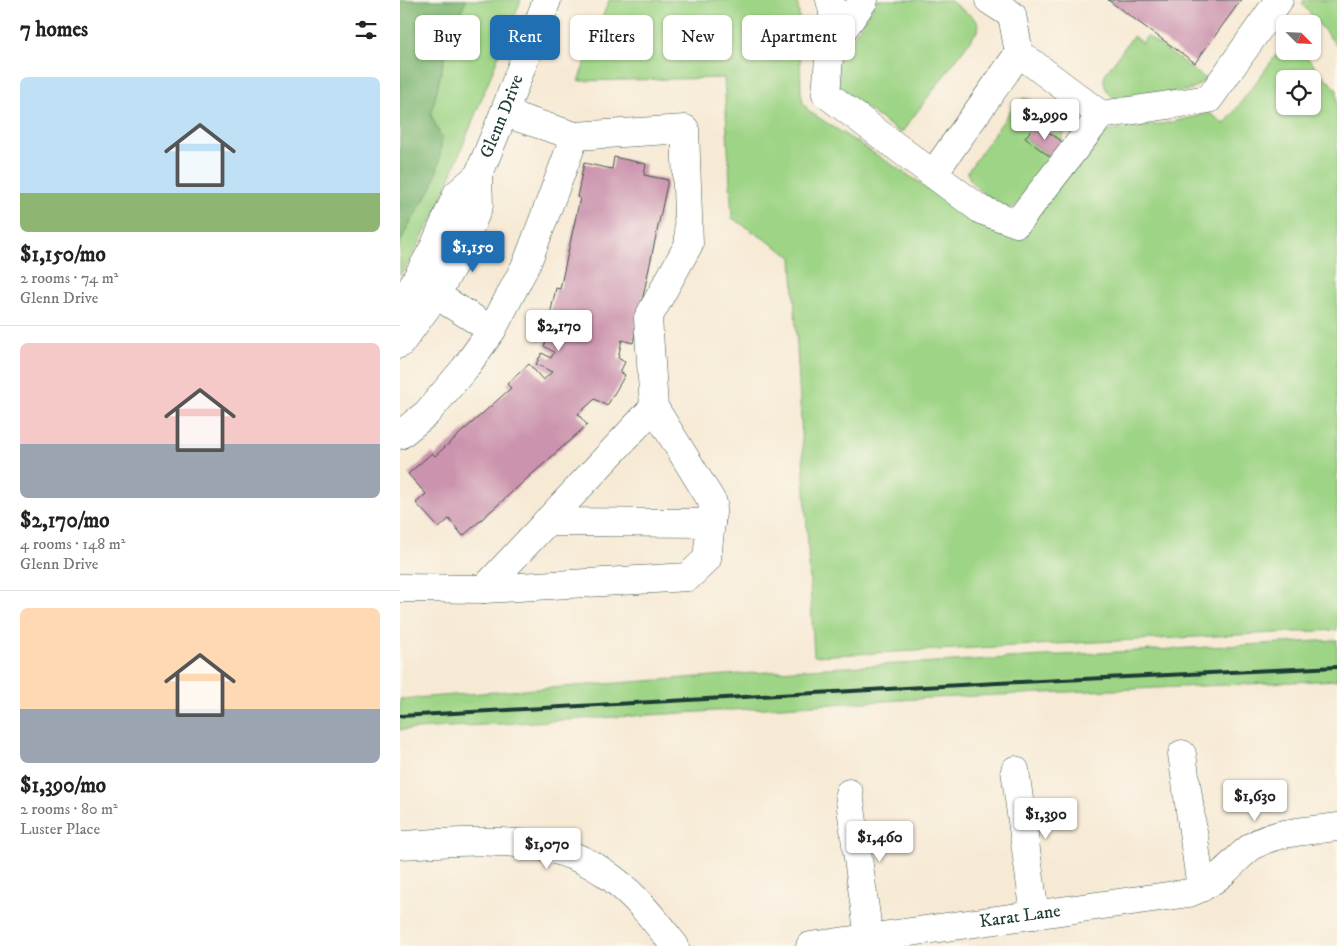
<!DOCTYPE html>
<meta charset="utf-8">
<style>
:root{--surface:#fff;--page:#f2f2f2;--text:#222;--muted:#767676;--line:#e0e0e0;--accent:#1f6fb2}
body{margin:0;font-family:"IM FELL DW Pica",serif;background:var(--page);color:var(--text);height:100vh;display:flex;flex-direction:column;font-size:19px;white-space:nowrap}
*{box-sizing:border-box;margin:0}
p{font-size:16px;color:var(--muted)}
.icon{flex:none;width:28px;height:28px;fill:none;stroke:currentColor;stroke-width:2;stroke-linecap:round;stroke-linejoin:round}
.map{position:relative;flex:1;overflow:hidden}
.sheet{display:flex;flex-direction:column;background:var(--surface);width:400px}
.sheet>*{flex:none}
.guide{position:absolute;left:15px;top:15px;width:475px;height:45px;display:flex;gap:10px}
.needle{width:32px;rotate:114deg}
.buttons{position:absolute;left:876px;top:15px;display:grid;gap:10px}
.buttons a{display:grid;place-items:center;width:45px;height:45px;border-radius:8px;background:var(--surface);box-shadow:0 1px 4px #0004;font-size:25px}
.price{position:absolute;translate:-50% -42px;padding:0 11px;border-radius:5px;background:#fff;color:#222;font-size:16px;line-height:32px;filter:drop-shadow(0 1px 2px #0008)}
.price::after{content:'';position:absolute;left:50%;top:30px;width:15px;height:11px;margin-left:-8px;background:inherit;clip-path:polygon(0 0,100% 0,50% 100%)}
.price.selected{background:var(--accent);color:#fff}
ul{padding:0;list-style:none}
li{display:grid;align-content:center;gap:10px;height:265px;padding:0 20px}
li+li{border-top:1px solid var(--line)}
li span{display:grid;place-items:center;height:155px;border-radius:8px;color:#555}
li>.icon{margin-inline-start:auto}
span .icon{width:90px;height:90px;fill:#fffc;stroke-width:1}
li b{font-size:21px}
h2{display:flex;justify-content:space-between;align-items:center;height:60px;padding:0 20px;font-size:21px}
.pill{padding:0 18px;border-radius:8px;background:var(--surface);box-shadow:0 1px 4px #0004;font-size:18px;line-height:45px}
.pill.selected{background:var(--accent);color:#fff}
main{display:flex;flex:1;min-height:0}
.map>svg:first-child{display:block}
.green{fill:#9ed485;stroke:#5e885c;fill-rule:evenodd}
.forest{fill:#7eb672;stroke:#4e7a53}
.building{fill:#cb93ad}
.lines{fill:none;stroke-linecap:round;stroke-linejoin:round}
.minor-casing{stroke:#3f574c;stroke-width:29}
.minor{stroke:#fff;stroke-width:28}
.rail{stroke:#1f3d34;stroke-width:4}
.labels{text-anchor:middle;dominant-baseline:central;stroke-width:4;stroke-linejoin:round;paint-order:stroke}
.street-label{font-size:18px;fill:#1f3d34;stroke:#fbf7ec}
</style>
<main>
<section class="sheet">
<h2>7 homes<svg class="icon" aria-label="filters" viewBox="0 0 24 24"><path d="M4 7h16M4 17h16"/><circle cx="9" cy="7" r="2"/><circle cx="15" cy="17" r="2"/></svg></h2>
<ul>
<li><span style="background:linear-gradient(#bfe0f5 75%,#8fb573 0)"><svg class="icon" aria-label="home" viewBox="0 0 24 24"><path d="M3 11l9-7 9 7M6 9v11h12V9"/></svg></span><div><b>$1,150/mo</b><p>2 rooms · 74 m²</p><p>Glenn Drive</p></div></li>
<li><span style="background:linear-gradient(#f6c9c9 65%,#9aa5b1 0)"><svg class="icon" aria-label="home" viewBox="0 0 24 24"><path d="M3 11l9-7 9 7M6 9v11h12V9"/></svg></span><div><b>$2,170/mo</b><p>4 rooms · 148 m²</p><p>Glenn Drive</p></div></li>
<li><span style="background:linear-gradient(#ffd9b3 65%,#9aa5b1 0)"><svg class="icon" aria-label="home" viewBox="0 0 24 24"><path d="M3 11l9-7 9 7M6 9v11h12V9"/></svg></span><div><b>$1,390/mo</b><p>2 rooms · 80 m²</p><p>Luster Place</p></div></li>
</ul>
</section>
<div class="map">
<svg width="937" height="946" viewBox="0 0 937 946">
<rect width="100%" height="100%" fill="#fbf7ec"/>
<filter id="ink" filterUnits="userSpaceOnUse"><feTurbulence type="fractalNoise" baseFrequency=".02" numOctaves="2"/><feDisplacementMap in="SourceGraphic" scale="10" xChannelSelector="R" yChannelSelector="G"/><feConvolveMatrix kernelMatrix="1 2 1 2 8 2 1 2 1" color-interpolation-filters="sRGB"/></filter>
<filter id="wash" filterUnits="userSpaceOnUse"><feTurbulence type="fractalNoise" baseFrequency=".0096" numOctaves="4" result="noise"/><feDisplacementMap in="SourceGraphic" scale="20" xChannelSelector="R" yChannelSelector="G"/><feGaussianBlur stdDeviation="1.12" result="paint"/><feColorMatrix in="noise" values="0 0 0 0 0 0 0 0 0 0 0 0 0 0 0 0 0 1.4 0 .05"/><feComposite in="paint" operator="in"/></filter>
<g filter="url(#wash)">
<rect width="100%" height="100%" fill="#f7ead5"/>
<!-- green -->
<path class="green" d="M0,0H121L37,210L7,265L0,275Z
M209,0H397L399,14L401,92L403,103L410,112L604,237H610L621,233L692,142L710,131L768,123L809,113L825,124L885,43V51H901L937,90V630L414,656L392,257L332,218L324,78L178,81ZM885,79H912V106H885Z
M477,0H549L574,18L579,24L578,30L502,132H499L443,91L438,83L436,64Z
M904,0H937V46L902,4Z
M733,36L742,43L747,36L806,79L791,90L716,99C706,93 702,85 705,74Z
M624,98L630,99C644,108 673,122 661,141L625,138L652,158L616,206L610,208L604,207C593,199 567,186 568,171L615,104Z
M937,640V680L532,698L0,730V699L408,669Z"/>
<!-- forest -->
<path class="forest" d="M0,0H66L49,39L31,115L42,139L39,164L32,187L7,228L0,244Z"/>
<g id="blocks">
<!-- building -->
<path class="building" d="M708,0H841L795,63Z
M636,123L664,143L653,159L625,138Z
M214,157L246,164L244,175L268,180L233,343L222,340L218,358L225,362L220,372L225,375L207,406L195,399L178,414L187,425L63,536L49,519L39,528L16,503L26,494L8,474L32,453L35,456L111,388L107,384L129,364L143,380L152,372L136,364L142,353L151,358L154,352L144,346L152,330L161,335L166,327L148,324L156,288L160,289L180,198L177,197L184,163L212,169Z"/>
</g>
</g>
<g filter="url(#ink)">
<use href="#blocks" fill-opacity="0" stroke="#3f574c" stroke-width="1"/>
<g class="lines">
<defs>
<g id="minor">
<path d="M430,0L433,11L426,94L581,210L617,223L701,115L809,99L879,0"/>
<path d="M589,0L612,15L619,53"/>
<path d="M430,48L464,0"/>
<path d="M175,136L285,129L289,244L248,318L254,407L313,503L307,559L288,577L84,589L254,407"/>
<path d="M533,174L619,53L701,115"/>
<path d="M0,309L34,247L57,194L78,176"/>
<path d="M92,330L127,263L175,136L104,113"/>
<path id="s1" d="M0,344L36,295L60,252L79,205L78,176L104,113L147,0"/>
<path d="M0,435L27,413L65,368L92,330L36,295"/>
<path d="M146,522L311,523"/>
<path d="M0,588L84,589"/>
<path d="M782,754L801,888"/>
<path d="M615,770L635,915"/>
<path d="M449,793L469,938"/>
<path d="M0,845C73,842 151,830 213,879C238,898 256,922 275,946"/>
<path id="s2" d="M410,946L789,893C803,888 814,881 825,871C835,862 843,852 854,845C878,831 910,831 937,827"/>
</g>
</defs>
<!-- minor casing -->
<use href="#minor" class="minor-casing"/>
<!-- minor -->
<use href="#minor" class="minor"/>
<!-- rail -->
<path class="rail" d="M0,716L597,683L937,667"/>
</g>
</g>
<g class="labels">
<!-- street labels -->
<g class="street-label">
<text stroke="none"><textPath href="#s1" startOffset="254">Glenn Drive</textPath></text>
<text stroke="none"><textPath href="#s2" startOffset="212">Karat Lane</textPath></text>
</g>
</g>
</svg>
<div class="buttons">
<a><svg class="needle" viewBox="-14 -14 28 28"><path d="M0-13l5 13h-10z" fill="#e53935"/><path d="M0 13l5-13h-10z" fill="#767676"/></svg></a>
<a><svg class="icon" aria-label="locate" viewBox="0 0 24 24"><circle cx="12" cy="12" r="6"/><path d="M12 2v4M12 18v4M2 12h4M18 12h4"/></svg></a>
</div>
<b class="price" style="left:645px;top:141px">$2,990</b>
<b class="price selected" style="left:73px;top:273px">$1,150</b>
<b class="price" style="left:159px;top:352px">$2,170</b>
<b class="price" style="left:855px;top:822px">$1,630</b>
<b class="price" style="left:646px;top:840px">$1,390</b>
<b class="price" style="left:480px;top:863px">$1,460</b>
<b class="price" style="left:147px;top:870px">$1,070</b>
<div class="guide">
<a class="pill">Buy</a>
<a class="pill selected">Rent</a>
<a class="pill">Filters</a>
<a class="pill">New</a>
<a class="pill">Apartment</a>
</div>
</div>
</main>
